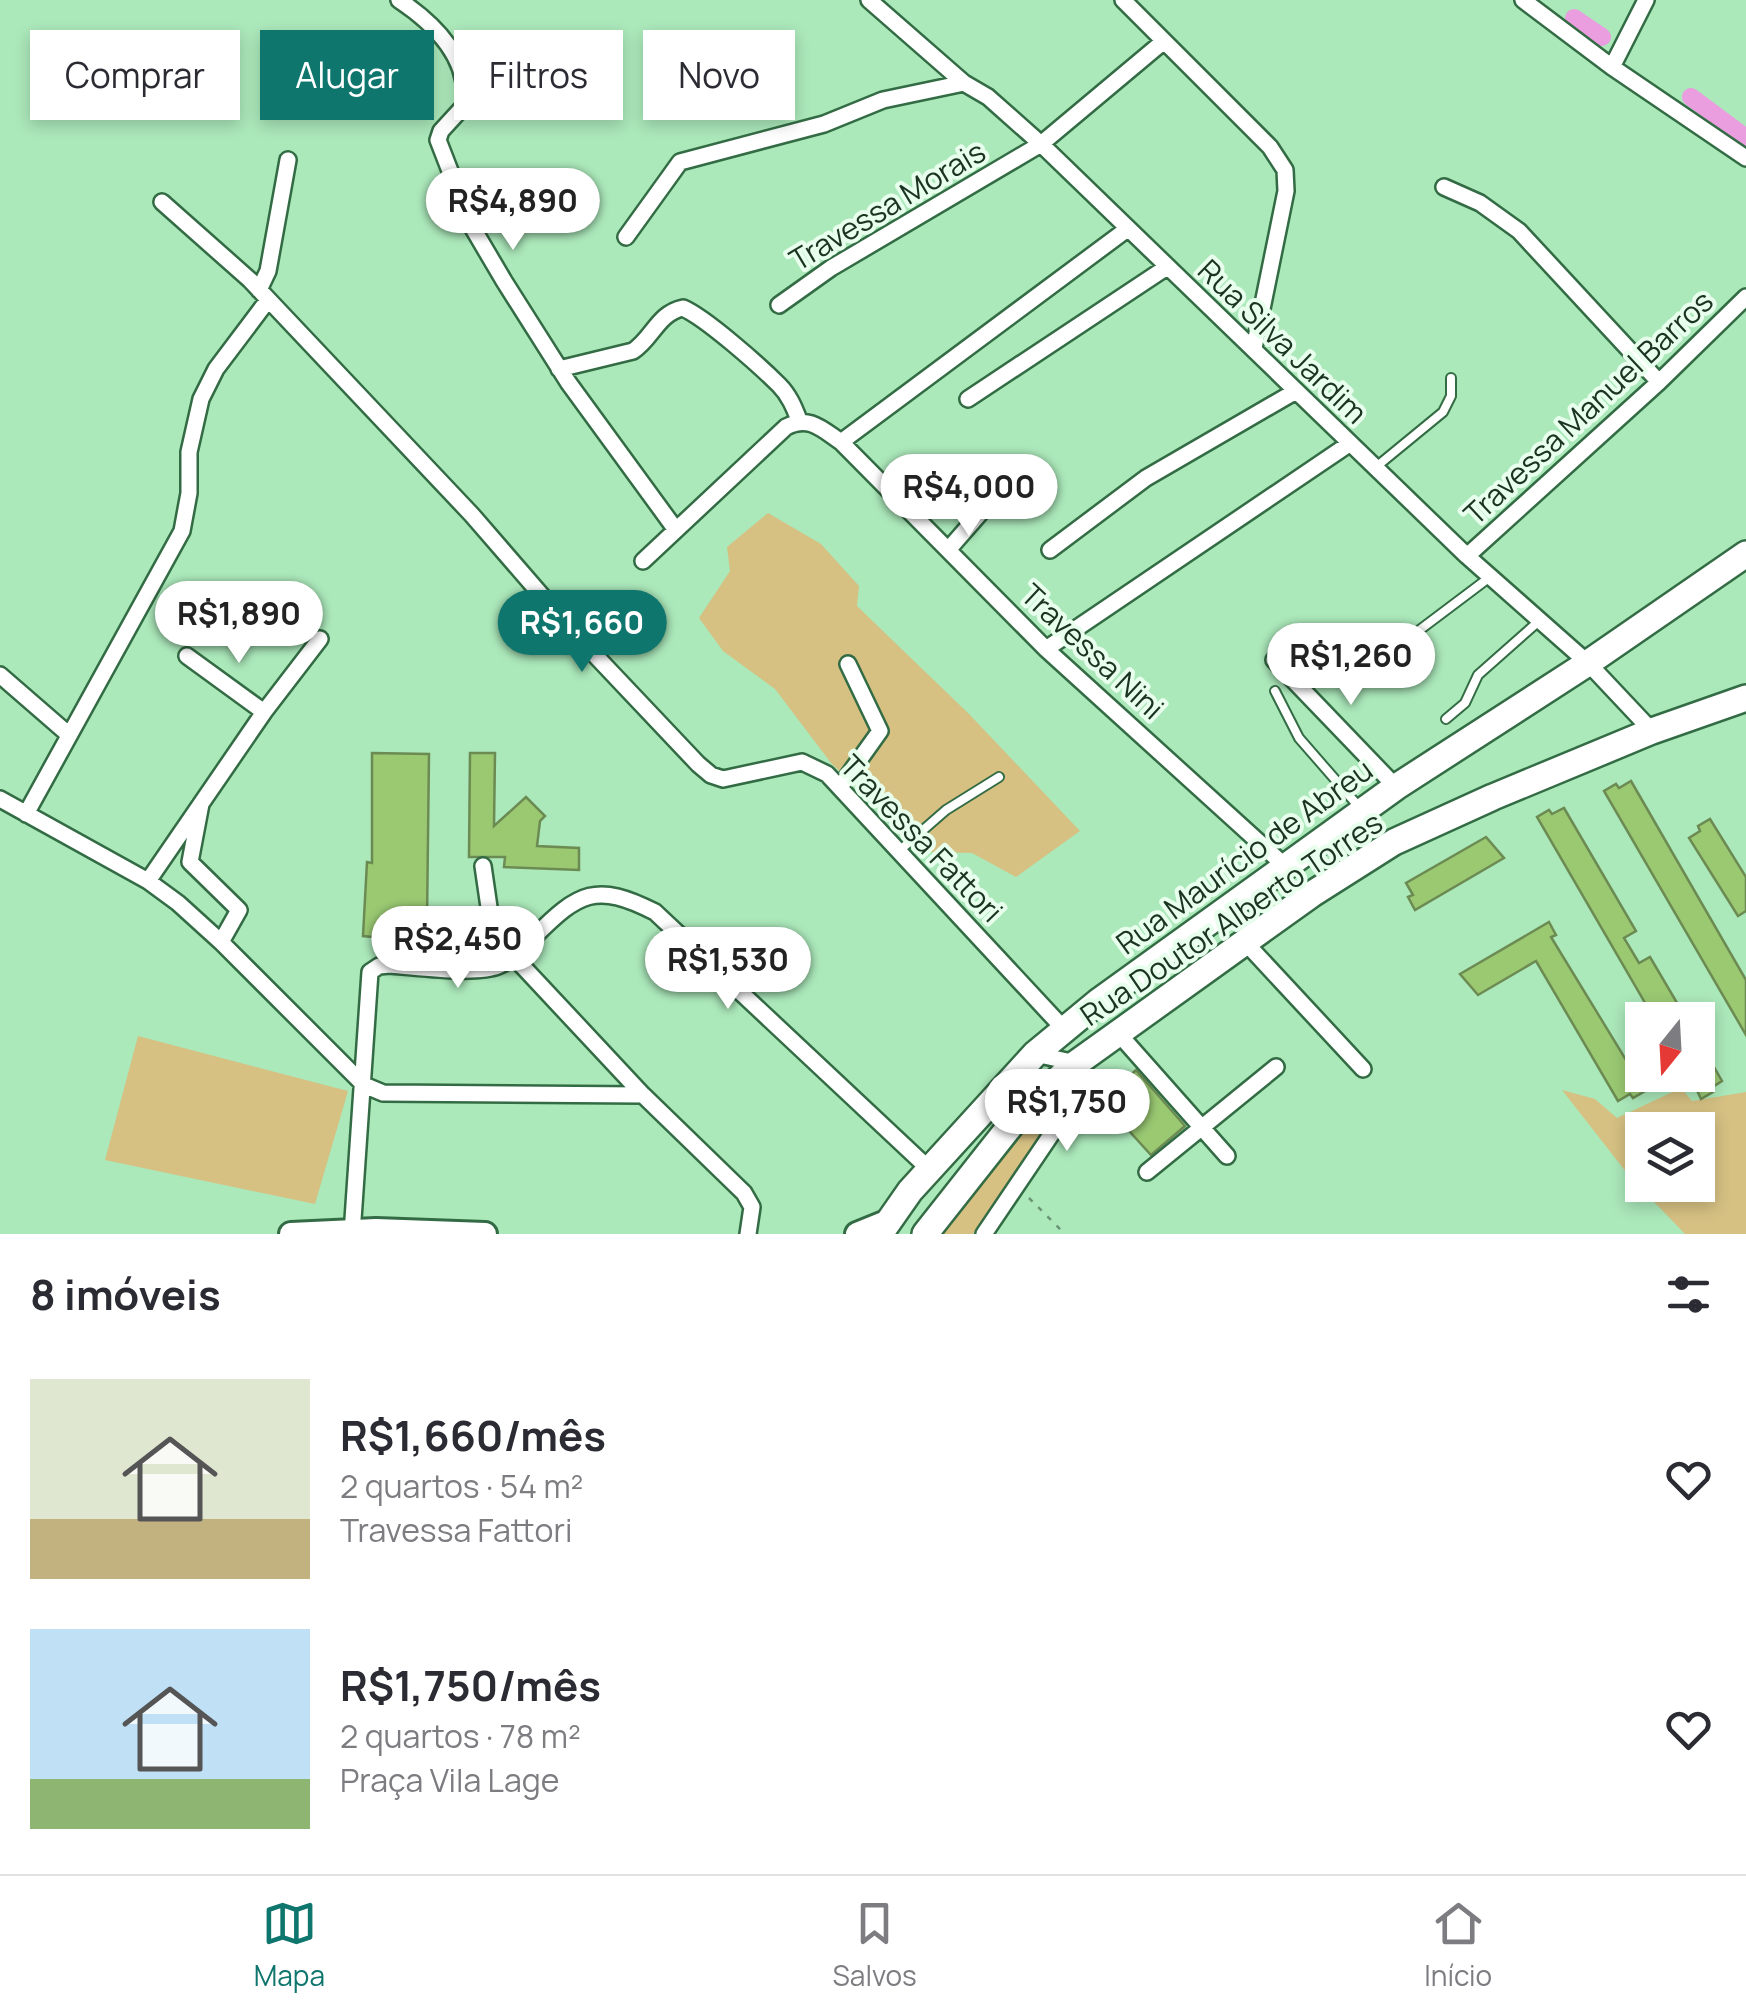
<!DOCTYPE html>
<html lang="pt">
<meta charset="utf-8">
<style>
:root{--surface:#fff;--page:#f2f2f3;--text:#2b2b33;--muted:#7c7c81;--line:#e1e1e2;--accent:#0f766e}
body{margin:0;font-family:Manrope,sans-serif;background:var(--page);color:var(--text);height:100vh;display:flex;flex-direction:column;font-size:38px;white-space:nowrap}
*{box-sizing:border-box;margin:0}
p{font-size:32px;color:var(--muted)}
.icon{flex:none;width:55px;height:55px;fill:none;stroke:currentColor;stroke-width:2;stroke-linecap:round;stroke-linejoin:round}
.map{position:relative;height:1234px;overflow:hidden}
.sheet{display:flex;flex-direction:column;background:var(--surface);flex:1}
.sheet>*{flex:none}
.guide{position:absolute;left:30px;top:30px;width:1000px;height:90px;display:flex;gap:20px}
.needle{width:65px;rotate:198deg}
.fabs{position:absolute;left:1625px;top:1002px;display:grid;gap:20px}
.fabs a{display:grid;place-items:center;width:90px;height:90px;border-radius:0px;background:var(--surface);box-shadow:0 5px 15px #0003;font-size:50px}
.price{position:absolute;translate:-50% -85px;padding:0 22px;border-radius:35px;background:#fff;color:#222;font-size:32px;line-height:65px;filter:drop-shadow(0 2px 5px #0008)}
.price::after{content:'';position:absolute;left:50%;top:60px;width:30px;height:22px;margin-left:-15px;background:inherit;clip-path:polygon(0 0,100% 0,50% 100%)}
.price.on{background:var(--accent);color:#fff}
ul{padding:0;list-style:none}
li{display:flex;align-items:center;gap:30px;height:250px;padding:0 30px}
li span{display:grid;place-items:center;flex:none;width:280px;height:200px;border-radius:0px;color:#555}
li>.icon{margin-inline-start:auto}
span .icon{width:120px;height:120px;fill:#fffc;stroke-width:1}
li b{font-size:42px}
h2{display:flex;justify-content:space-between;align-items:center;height:120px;padding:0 30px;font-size:42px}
.pill{padding:0 35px;border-radius:0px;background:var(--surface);box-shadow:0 5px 15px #0003;font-size:35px;line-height:90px}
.pill.on{background:var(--accent);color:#fff}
.tab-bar{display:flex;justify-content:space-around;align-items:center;height:140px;border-top:2px solid var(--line);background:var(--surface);font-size:28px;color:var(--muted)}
.tab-bar a{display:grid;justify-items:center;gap:5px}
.tab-bar .on{color:var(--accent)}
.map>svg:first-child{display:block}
.green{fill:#d6c183;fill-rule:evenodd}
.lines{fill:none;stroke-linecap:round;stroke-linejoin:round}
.canal{stroke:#ea9ddf;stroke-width:18}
.building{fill:#9ac972;stroke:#6c8b53;stroke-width:2.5}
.lane-casing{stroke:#336c44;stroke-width:12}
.street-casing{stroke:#336c44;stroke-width:20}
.secondary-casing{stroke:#336c44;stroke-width:28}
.primary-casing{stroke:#336c44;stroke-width:30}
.path{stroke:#6a9675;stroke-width:2.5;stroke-dasharray:5 8;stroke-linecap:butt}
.lane{stroke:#fff;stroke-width:8}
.street{stroke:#fff;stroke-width:15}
.secondary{stroke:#fff;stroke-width:22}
.primary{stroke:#fff;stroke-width:25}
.labels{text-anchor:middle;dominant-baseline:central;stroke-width:8;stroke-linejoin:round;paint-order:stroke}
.street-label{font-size:30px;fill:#1b3321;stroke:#e7ffec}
</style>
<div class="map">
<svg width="1746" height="1234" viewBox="0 0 1746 1234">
<rect width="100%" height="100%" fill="#abe8ba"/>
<!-- green -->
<path class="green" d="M768,513L821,544L859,586L857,606L969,714L1080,831L1016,877L972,853L923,852L831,763L775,689L723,651L699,618L730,571L727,547Z
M138,1036L348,1091L315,1204L105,1160Z
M1681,1088L1692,1101L1746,1092V1234H1685L1630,1177L1562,1090L1595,1099L1617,1118ZM1698,1130V1185H1642V1130Z
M1069,1095L1068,1102L973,1234H937L1021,1131L1062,1096Z"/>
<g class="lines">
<!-- canal -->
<path class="canal" d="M1574,18L1602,37
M1691,97L1746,138"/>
</g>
<!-- building -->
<path class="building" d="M372,753L429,754L427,920L384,918L383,938L363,936L367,862L372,863Z
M470,753H495L494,826L526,797L545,816L540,821L537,846L579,848V870L504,867L505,857H469Z
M1631,781L1746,980V1035L1604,791L1616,784L1619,788Z
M1564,808L1636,931L1624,938L1639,963L1650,957L1683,1013L1679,1015L1682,1020H1655L1537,817L1549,810L1552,814Z
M1710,819L1746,877V911L1738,916L1689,838L1700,831L1698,826Z
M1486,837L1504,858L1415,910L1408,897L1413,895L1406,883Z
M1549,922L1556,935L1551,937L1645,1091L1633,1098L1630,1094L1618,1101L1536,961L1478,995L1460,974Z
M1698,1039L1722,1081L1711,1088L1713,1092L1701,1099L1690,1075H1698Z
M1136,1070L1185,1126L1151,1155L1102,1101Z"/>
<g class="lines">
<defs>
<path id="lane" d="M1376,467L1443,412L1451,396V378
M1385,656L1490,577
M1275,691L1299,738L1360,808
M1446,719L1465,703L1478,675L1539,621
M899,851L946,810L999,777"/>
<path id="street" d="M399,0C435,24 471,60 464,106L441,131L438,140L471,225L504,281L568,382L676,530
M869,0L964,83L988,97L1041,144L1467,556L1588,663L1652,731
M1123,0L1270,147L1285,170L1286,191L1254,348
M1523,0L1612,67L1746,158
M1612,67L1646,0
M1444,187L1480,203L1519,231L1659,382
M162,202L250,280L472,515L575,634L698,764L711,775L723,779L802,762L827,774L1064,1029
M626,237L680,162L824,124L883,100L964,83
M259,290L268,271L288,160
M779,305L831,268L1041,144L1164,41
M559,369L633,351C652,339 658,313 683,308C706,318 760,366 779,385C789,395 794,407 799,420
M968,399L1167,267
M841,442L1126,230
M948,550L1010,479
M1050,550L1146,478L1296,391
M1467,556L1659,382L1746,297
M643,561L786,427C809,415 822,429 841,442L1046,649L1284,865
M1046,649L1349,444
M187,656L264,712
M1274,660L1396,787
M0,675L68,734
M840,787L880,731L848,664
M0,799L148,881L178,903L221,942L364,1085L383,1093L643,1095
M201,804L190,862L239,910L221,942
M26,814L182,531L189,493V452L201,399L216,369L268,300
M483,866L490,914L514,957L643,1095L744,1193L752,1207L748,1234
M148,881L264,712L320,639
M1244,941L1363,1069
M1118,1033L1227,1156
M1147,1172L1276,1067
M352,1234L370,972L379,966L390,965C414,967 478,975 498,966C513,960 523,948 534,937C579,892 596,882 655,912L929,1169
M984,1234L1082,1089L1067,1061L1035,1054"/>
<path id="secondary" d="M291,1234L376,1230L485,1234
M857,1234L889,1221"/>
<path id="primary" d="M880,1234L910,1191L1035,1054L1098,1002L1396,787L1588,663L1746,554
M925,1234L1015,1120L1071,1067L1312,894L1394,842L1493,797L1652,731L1746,698"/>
</defs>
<!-- lane casing -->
<use href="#lane" class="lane-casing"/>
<!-- street casing -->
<use href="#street" class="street-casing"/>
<!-- secondary casing -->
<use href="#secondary" class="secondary-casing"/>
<!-- primary casing -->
<use href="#primary" class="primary-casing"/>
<!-- path -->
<path class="path" d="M1029,1198L1065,1234"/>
<!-- lane -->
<use href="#lane" class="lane"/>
<!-- street -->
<use href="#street" class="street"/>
<!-- secondary -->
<use href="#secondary" class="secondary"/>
<!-- primary -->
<use href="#primary" class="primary"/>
</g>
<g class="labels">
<!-- street labels -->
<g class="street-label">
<text transform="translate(887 205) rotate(-31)">Travessa Morais</text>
<text transform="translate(1283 341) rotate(44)">Rua Silva Jardim</text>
<text transform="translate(1588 407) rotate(-43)">Travessa Manuel Barros</text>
<text transform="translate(1093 651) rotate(43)">Travessa Nini</text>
<text transform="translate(922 838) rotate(46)">Travessa Fattori</text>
<text transform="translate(1244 856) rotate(-36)">Rua Maurício de Abreu</text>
<text transform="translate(1231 918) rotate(-34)">Rua Doutor Alberto Torres</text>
</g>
</g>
</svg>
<div class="fabs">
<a><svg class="needle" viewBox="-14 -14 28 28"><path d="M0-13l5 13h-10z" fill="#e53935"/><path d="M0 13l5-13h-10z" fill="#7c7c81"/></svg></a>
<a><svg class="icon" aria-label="layers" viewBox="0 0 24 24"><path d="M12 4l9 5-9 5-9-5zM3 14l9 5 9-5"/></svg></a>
</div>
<b class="price" style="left:513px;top:253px">R$4,890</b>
<b class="price" style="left:969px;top:539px">R$4,000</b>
<b class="price" style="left:239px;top:666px">R$1,890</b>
<b class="price on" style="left:582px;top:675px">R$1,660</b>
<b class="price" style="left:1351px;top:708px">R$1,260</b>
<b class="price" style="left:458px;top:991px">R$2,450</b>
<b class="price" style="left:728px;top:1012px">R$1,530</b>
<b class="price" style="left:1067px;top:1154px">R$1,750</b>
<div class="guide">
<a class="pill">Comprar</a>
<a class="pill on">Alugar</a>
<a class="pill">Filtros</a>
<a class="pill">Novo</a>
</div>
</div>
<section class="sheet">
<h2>8 imóveis<svg class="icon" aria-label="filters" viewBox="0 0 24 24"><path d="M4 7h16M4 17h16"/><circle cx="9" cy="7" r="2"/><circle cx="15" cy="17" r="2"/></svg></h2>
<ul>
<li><span style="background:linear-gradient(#dfe7d0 70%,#c2b280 0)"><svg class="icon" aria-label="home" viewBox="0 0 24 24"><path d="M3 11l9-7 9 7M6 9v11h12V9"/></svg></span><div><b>R$1,660/mês</b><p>2 quartos · 54 m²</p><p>Travessa Fattori</p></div><svg class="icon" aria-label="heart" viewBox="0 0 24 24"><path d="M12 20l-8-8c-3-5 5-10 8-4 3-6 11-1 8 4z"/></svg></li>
<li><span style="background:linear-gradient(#bfe0f5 75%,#8fb573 0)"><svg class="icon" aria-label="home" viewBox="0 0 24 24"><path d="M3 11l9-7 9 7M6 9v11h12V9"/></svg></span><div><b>R$1,750/mês</b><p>2 quartos · 78 m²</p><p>Praça Vila Lage</p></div><svg class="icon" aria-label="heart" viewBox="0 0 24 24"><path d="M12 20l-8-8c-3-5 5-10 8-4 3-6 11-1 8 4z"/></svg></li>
</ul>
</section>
<nav class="tab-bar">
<a class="on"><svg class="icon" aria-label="map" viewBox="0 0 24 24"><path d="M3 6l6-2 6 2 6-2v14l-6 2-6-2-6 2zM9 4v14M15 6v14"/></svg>Mapa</a>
<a><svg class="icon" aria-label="saved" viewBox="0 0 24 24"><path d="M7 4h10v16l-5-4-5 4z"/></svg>Salvos</a>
<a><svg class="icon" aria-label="home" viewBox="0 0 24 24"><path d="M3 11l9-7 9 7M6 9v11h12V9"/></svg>Início</a>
</nav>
